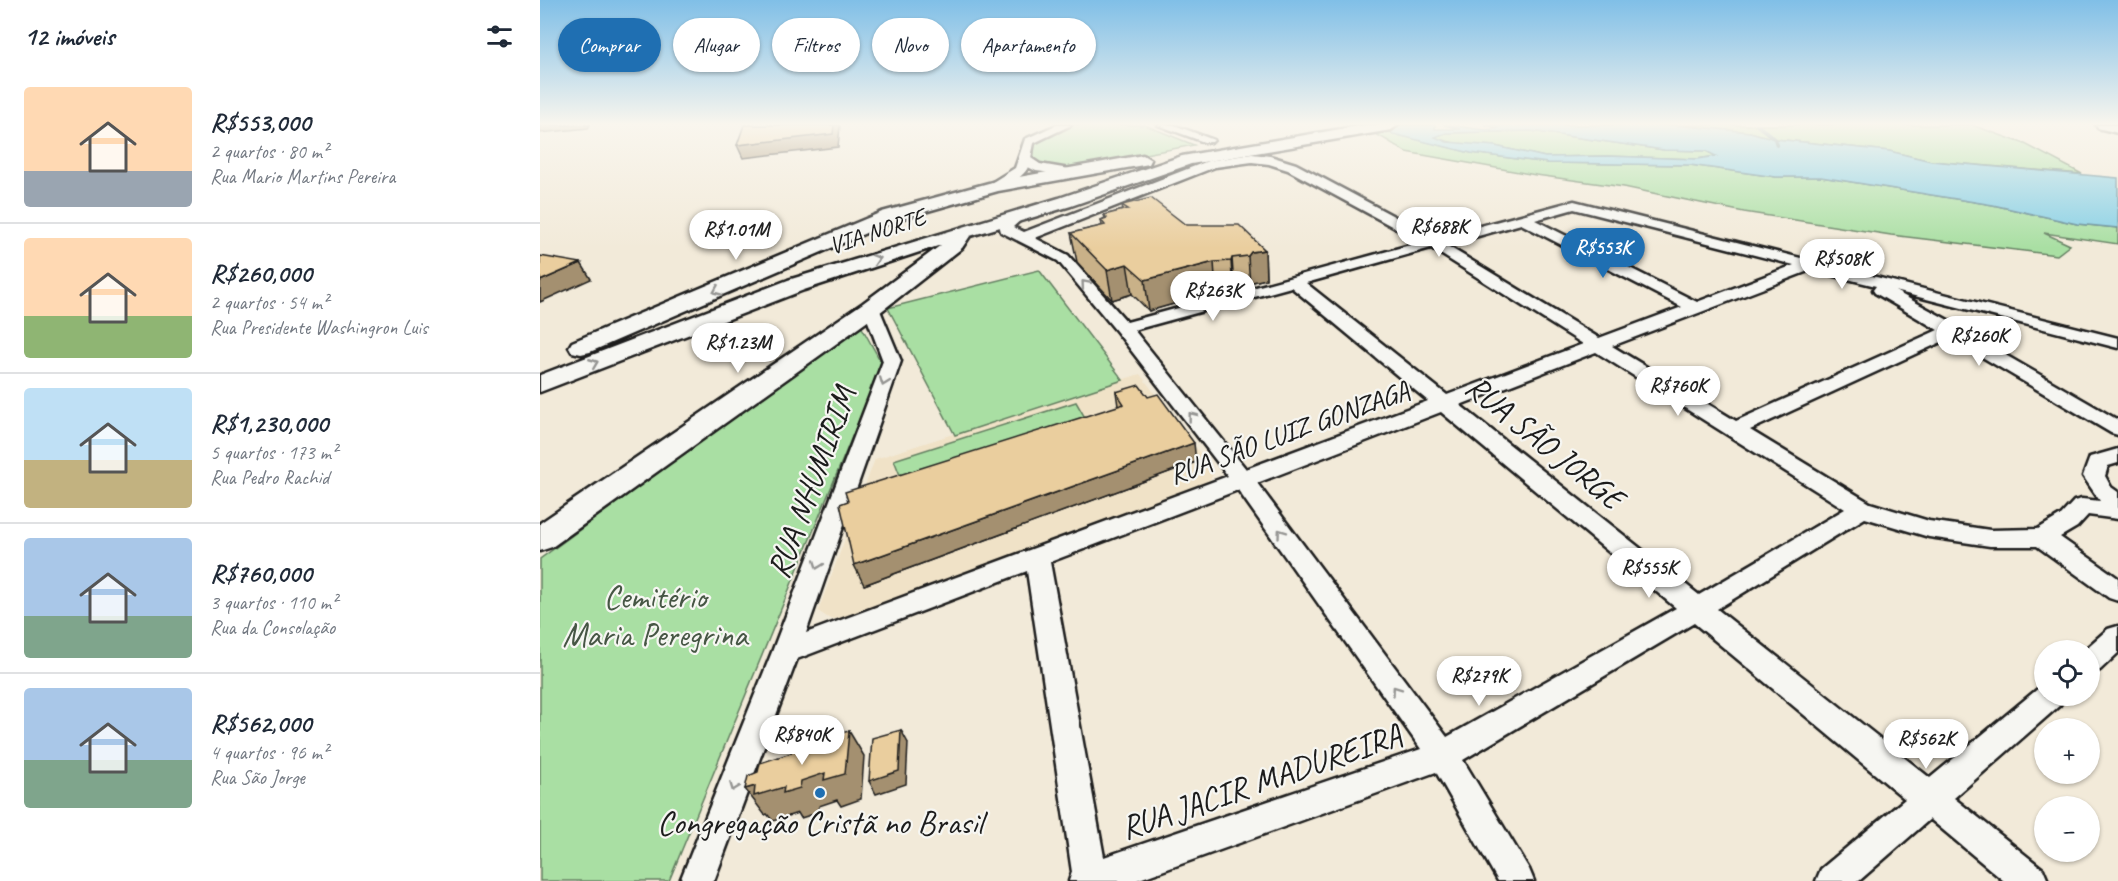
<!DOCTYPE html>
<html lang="pt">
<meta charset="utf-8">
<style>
:root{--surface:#fff;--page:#f6f6f7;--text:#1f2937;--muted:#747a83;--line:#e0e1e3;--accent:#1f6fb2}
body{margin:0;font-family:Caveat,sans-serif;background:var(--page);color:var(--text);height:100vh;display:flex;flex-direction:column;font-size:22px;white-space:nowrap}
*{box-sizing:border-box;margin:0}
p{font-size:20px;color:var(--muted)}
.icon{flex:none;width:33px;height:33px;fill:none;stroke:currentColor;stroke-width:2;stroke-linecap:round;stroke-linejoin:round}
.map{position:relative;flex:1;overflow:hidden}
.drawer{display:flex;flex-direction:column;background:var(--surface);width:540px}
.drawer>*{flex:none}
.top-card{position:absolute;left:18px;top:18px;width:570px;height:54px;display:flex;gap:12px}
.fabs{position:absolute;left:1494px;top:640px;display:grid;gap:12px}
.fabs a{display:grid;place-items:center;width:66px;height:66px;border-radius:50%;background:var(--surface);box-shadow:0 2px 4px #0004;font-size:30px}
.price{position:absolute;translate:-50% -51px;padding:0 14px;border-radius:21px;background:#fff;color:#222;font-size:20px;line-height:39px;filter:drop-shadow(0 2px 3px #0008)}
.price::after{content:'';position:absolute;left:50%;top:36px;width:18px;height:14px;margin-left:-9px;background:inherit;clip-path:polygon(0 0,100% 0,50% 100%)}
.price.on{background:var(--accent);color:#fff}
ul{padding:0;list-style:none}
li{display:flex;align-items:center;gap:18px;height:150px;padding:0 24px}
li+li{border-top:2px solid var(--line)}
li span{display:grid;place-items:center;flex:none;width:168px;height:120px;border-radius:6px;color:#555}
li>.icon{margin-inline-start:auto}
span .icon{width:72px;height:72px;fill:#fffc;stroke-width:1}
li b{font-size:26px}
h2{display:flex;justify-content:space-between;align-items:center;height:72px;padding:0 24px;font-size:26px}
.pill{padding:0 21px;border-radius:27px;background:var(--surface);box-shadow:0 2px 4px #0004;font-size:21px;line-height:54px}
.pill.on{background:var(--accent);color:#fff}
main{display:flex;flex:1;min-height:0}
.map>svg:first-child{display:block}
.built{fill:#f0e2c7}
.green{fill:#a9dfa3;stroke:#627e60;stroke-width:1.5}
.water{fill:#85cfe5;stroke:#5b8795;stroke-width:1.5;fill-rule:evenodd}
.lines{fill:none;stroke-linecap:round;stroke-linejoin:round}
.stream{stroke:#5b8795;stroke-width:4}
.street-casing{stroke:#1c1c1c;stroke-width:5}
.secondary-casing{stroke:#1c1c1c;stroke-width:5}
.street{fill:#f6f6f2;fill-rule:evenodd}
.secondary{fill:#f6f6f2;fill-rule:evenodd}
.wall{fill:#c9b188;stroke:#1c1c1c;stroke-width:1.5}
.shaded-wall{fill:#a4906f;stroke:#1c1c1c;stroke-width:1.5}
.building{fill:#eace9e;stroke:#1c1c1c;stroke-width:1.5}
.oneway{stroke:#949492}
.poi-dot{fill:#1f6fb2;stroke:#f6f6f2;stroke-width:2}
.labels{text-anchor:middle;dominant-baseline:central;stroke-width:4.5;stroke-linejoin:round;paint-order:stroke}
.far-street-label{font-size:24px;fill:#1c1c1c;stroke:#f6f6f2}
.street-label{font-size:28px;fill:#1c1c1c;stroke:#f6f6f2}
.near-street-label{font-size:33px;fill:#1c1c1c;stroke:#f6f6f2}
.near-park-label{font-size:33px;fill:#465644;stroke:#f6f6f2}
.near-poi-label{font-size:33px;fill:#1c1c1c;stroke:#f6f6f2}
</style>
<main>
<section class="drawer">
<h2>12 imóveis<svg class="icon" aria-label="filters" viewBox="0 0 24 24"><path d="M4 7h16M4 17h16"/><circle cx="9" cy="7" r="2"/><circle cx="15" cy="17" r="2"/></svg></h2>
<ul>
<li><span style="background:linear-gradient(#ffd9b3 70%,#9aa5b1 0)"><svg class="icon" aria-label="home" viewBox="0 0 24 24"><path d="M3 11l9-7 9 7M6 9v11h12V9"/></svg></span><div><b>R$553,000</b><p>2 quartos · 80 m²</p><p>Rua Mario Martins Pereira</p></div></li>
<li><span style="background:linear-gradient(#ffd9b3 65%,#8fb573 0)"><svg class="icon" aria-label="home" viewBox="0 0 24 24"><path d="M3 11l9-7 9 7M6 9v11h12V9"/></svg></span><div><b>R$260,000</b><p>2 quartos · 54 m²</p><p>Rua Presidente Washingron Luis</p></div></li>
<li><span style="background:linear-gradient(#bfe0f5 60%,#c2b280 0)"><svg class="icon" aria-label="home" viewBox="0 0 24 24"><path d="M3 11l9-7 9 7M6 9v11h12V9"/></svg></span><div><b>R$1,230,000</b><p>5 quartos · 173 m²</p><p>Rua Pedro Rachid</p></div></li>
<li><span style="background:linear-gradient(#a9c7e8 65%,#7fa58c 0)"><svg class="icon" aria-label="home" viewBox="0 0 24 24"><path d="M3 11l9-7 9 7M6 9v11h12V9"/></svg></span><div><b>R$760,000</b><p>3 quartos · 110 m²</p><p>Rua da Consolação</p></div></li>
<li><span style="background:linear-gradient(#a9c7e8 60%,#7fa58c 0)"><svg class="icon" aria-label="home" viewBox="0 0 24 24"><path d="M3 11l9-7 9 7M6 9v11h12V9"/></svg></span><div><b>R$562,000</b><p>4 quartos · 96 m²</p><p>Rua São Jorge</p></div></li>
</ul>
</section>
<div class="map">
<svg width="1578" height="881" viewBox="0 0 1578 881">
<rect width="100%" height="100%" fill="#f2ead9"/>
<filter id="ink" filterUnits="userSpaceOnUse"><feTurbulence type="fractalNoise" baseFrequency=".0167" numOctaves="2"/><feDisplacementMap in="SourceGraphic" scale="12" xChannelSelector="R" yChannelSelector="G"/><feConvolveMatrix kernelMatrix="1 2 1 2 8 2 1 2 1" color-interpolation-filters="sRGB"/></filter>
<g filter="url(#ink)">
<!-- built -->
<path class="built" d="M600,374L672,469L673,475L668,482L307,618L290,619L278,611L335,459Z"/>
<!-- green -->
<path class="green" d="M534,125H605L654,145L529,168L509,167L494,160V142Z
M1134,125H1432L1485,144L1542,174L1391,161L1349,151L1235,139L1210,132Z
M845,131L931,153L1008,163L1150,165L1236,177H1281L1453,205L1537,224L1578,228V244L1504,233L1530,245L1517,255L1351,235L1204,212L1084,187L996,175L866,152C855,146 847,139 835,134Z
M991,131L1124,150L1166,151L1176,156L1157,159L1067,156L1005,157L955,146L918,144L895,138V136L906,133Z
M499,270L583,380L415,435L348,308Z
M320,324L342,364L129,881H0V559Z
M536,402L554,433L368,495L354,460Z"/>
<!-- water -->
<path class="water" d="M837,125H895V129H920L904,125C922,125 941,133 958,128L945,125H1134L1210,132L1235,139L1349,151L1391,161L1578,178V228L1537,224L1453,205L1281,177H1236L1150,165L1008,163L931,153L853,134ZM991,131L1124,150L1166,151L1176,156L1157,159L1067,156L1005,157L955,146L907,142L895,137L906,133Z"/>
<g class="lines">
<!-- stream -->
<path class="stream" d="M1217,125L1235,139L1237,145"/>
<defs>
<path id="street" d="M516,125H531L494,143L491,158L500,164L535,170L537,173L535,176L496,171L488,167C484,177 462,191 451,189L449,186L451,183L475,168L485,139Z
M618,125H634L674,140L672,142H664Z
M712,154L730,156L756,164L895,238L1034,201L1578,338V348L1355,291L1419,326L1422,330L1578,420V435L1571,433L1410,338L1210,430L1330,503L1389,521L1450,530L1498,529L1521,515L1534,501L1542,499L1560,501L1543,476L1550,457L1578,449V463L1568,466L1565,476L1571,487L1578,492V519L1548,515L1537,527L1520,537L1578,578V601L1569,598L1497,546H1450L1389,537L1325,518L1177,609L1390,778L1500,687L1504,686V696H1525L1520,705L1414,798L1503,869L1508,881H1464L1390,819L1319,881H1276L1281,869L1365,799L1154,623L923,760L989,869L994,881H958L896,772L594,881H529L532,872L487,571L257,659L174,881H140L232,652L343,361L323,308L325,304L331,303L339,308L361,361L266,633L688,476L577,332L518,261L461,232L459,224L472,214H482L484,217L473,227L484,232L668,161ZM712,162L729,164L748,170L881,242L587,322L528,255L495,238L675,167ZM1034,209L1254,265L1157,302L995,220ZM981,224L1142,307L1059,338L906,245ZM891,248L1043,344L907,395L766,283ZM1271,270L1336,286L1333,290L1335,293L1398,330L1196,421L1072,346ZM751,287L888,401L706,469L594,330ZM1056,352L1305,509L1159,595L920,405ZM901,412L1136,608L907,737L717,483ZM698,490L881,749L564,857L510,562Z
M1578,626V653L1560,670L1550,673V651H1543L1568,629Z"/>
<path id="secondary" d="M824,125H858L851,130L651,164L531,206L430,236L422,248L339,313L12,547L0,551V523L323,303L401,245L264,290L0,392V375L248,280L519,198L642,156Z
M1556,125H1578V133L1558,128Z
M603,155L611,160L609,164L458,191L356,220L50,352L41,354L32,352L29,347L32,342L342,212L456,181Z"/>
</defs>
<!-- street casing -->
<use href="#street" class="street-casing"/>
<!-- secondary casing -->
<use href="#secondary" class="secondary-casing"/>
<!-- street -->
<use href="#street" class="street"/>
<!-- secondary -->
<use href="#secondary" class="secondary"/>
</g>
<!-- wall -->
<path class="wall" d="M582,205L725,250L726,279L713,282L710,286L694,287L693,291L676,292L609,311L592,294L572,300L537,262L531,233L562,226L561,220L565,218L564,215L583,210Z
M576,392L656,462L324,585L578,406Z"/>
<!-- shaded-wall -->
<path class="shaded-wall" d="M0,125H50L48,128L0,133Z
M294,125H299L300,126L298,147L203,158L197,145Z
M725,250L726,279L713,282L710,286L708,256L711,252Z
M692,258L694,287L693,291L691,261Z
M674,262L676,292L609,311L605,280Z
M41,263L51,279L0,302V281Z
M587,264L592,294L572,300L567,270Z
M654,443L656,462L324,585L314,565Z
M361,730L368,743L366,784L336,794L329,781Z
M309,731L324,756L321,799L301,806L297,800L279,806L277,813L261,818L258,813L233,821L227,814L225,815L205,789L215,786Z"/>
<!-- building -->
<path class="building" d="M204,125H294L293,134L197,145Z
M611,198L646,225H699L725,250L711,252L708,256L692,258L691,261L674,262L605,280L587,264L567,270L531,233L565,225L561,220L567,218L564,215L588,209L582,205Z
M0,256L41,263L0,281Z
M599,385L608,397L618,394L654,443L314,565L300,504L308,501L305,492L584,404L576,392Z
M361,730L359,771L329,781L332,738Z
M309,731L305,774L284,780L285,773L261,781L260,788L243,793L244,787L214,796L215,786L205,789L208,776L218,772L220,763L251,753L252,747L269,742V748L289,742L290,736Z"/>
<!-- one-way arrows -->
<defs><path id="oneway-chevron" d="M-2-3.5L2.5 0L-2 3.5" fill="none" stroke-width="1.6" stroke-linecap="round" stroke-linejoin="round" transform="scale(1.5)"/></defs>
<g class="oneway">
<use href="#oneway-chevron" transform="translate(336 259) rotate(-18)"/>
<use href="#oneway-chevron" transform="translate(545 284) rotate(-130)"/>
<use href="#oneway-chevron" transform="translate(177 291) rotate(157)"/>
<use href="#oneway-chevron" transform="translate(54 363) rotate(-22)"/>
<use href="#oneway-chevron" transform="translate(344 382) rotate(110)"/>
<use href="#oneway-chevron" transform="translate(652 416) rotate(-128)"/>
<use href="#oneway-chevron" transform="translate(741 533) rotate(-126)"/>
<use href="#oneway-chevron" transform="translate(278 565) rotate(110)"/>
<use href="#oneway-chevron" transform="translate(856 690) rotate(-126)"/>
<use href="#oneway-chevron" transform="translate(194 787) rotate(111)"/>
</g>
</g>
<!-- sky -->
<linearGradient id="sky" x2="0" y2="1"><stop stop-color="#80bfe7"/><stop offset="0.5" stop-color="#f9f6ee"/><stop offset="1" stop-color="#f9f6ee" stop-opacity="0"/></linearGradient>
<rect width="1578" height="248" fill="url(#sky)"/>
<!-- markers -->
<circle class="poi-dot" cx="280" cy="793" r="6"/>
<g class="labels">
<!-- far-street labels -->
<g class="far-street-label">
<text transform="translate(337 231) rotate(-18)">VIA NORTE</text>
</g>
<!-- street labels -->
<g class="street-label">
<text transform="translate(749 432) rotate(-20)">RUA SÃO LUIZ GONZAGA</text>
</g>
<!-- near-street labels -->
<g class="near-street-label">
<text transform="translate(1005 442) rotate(39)">RUA SÃO JORGE</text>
<text transform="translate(271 482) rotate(-70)">RUA NHUMIRIM</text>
<text transform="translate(721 781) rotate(-19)">RUA JACIR MADUREIRA</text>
</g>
<!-- near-park labels -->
<g class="near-park-label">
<text x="115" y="597">Cemitério<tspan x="115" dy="38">Maria Peregrina</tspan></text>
</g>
<!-- near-poi labels -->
<g class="near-poi-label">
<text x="280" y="823">Congregação Cristã no Brasil</text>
</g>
</g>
</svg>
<div class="fabs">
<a><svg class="icon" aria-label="locate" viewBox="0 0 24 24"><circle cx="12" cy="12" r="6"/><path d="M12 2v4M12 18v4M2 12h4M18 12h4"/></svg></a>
<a>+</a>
<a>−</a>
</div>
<b class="price" style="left:899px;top:258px">R$688K</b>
<b class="price" style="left:196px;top:261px">R$1.01M</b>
<b class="price on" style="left:1063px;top:279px">R$553K</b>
<b class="price" style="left:1302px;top:290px">R$508K</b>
<b class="price" style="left:673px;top:322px">R$263K</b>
<b class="price" style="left:1439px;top:367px">R$260K</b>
<b class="price" style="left:198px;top:374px">R$1.23M</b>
<b class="price" style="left:1138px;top:417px">R$760K</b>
<b class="price" style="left:1109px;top:599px">R$555K</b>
<b class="price" style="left:939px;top:707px">R$279K</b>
<b class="price" style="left:262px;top:766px">R$840K</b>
<b class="price" style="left:1386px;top:770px">R$562K</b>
<div class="top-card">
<a class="pill on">Comprar</a>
<a class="pill">Alugar</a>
<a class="pill">Filtros</a>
<a class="pill">Novo</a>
<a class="pill">Apartamento</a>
</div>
</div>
</main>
